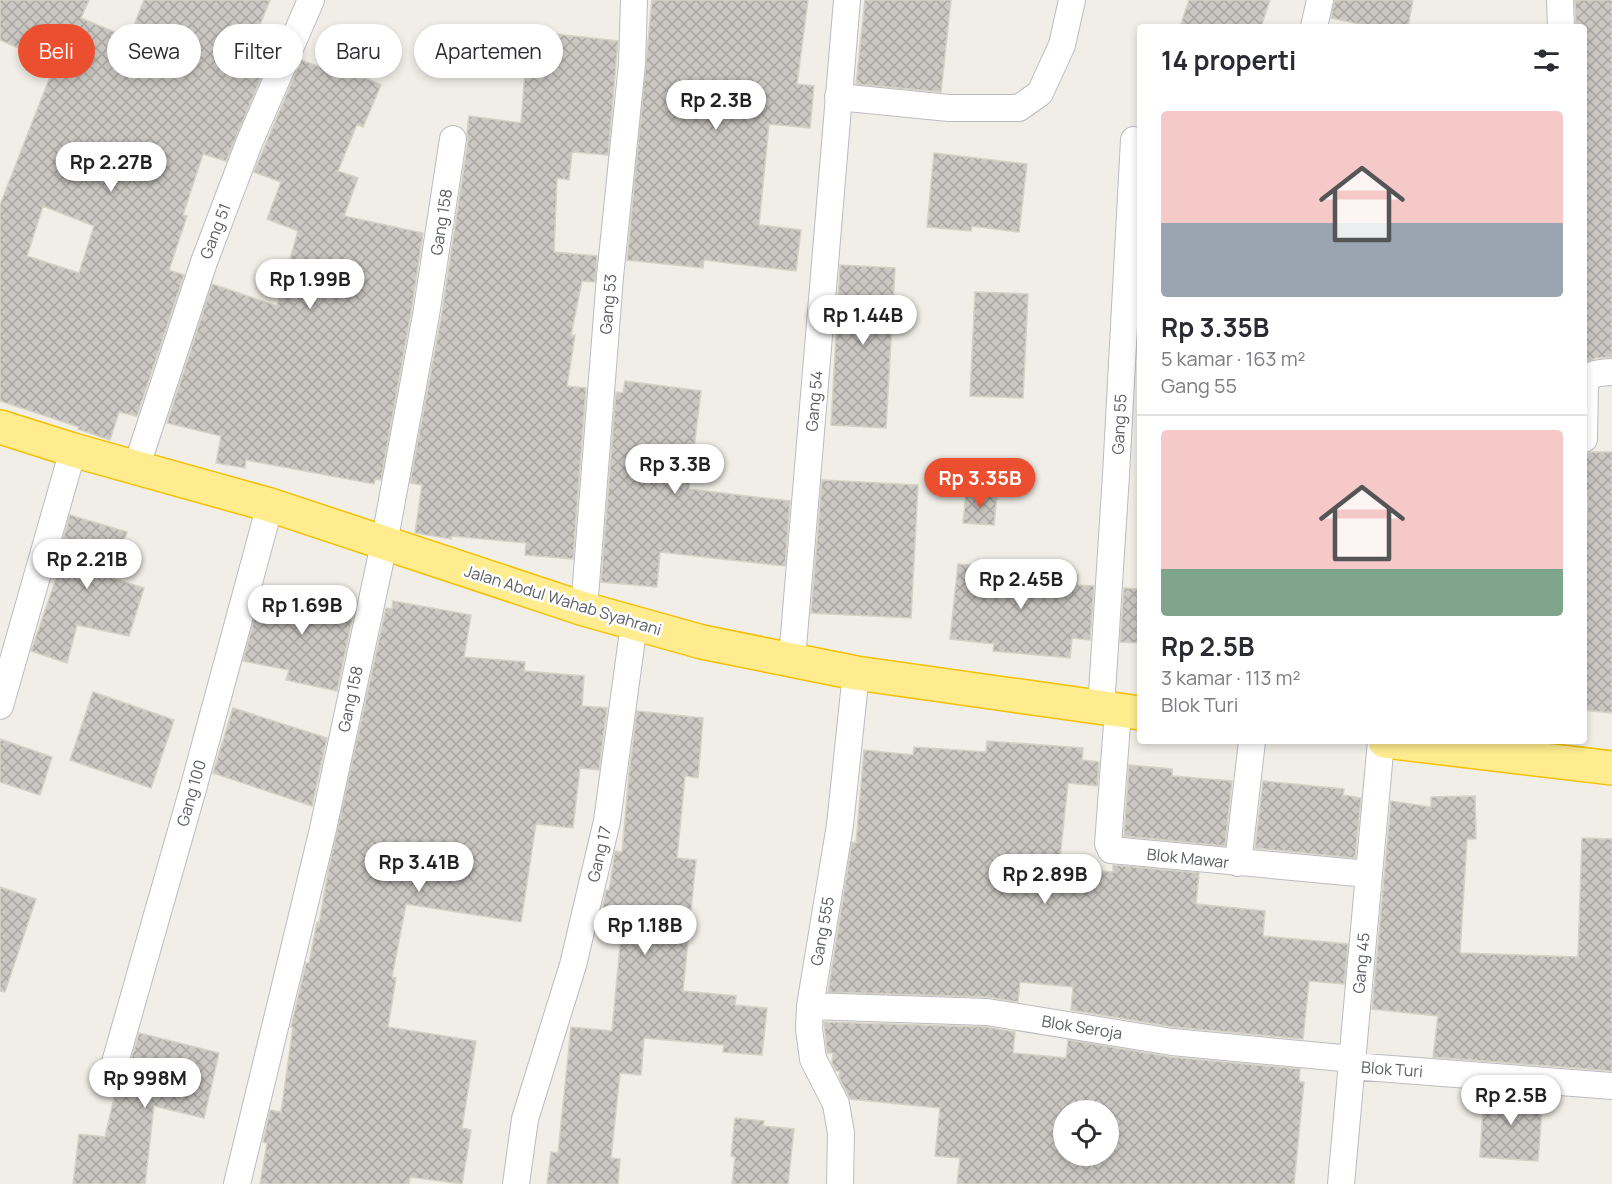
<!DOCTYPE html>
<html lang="id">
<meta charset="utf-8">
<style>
:root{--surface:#fff;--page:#f2f2f3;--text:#2b2b33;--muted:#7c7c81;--line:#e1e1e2;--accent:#eb4f30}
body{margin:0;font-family:Manrope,sans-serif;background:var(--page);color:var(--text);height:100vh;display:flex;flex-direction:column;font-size:22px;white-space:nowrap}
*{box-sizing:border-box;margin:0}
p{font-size:20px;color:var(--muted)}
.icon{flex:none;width:33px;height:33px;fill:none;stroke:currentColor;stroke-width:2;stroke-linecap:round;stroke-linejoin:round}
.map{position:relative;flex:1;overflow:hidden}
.sheet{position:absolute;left:1137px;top:24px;width:450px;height:720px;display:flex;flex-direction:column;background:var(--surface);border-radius:6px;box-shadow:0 3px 9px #0003}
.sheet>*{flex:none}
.top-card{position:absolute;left:18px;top:24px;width:570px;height:54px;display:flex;gap:12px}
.fabs{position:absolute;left:1053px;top:1100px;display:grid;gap:12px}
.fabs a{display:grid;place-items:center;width:66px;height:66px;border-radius:50%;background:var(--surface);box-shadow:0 3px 9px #0003;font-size:30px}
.price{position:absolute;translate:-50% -51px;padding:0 14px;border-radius:21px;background:#fff;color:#222;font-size:20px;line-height:39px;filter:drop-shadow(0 2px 3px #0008)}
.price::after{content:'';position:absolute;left:50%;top:36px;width:18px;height:14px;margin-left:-9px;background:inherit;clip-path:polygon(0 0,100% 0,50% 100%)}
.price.active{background:var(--accent);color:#fff}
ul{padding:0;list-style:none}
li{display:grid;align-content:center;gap:12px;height:318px;padding:0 24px}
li+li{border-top:2px solid var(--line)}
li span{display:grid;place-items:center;height:186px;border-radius:6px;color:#555}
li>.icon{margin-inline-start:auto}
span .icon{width:108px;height:108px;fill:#fffc;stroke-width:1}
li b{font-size:26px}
h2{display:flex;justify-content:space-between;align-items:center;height:72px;padding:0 24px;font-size:26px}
.chip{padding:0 21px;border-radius:27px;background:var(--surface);box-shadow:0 3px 9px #0003;font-size:21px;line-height:54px}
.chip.active{background:var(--accent);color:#fff}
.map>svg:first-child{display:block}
.building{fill:url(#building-cross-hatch);stroke:#d5d1c4;stroke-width:1.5;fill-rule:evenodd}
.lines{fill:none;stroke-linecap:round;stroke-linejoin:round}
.street-casing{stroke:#babcc1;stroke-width:28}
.highway-casing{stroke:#f5bf00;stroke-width:36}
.street{stroke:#fff;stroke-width:26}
.highway{stroke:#feec8e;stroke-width:33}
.labels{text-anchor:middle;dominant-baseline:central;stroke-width:5;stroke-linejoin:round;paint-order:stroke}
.street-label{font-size:16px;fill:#5d6066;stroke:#fff}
</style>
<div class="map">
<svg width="1612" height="1184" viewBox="0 0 1612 1184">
<defs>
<pattern id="building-cross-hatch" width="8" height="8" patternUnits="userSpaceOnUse" patternTransform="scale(1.5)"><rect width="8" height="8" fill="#cbc8c3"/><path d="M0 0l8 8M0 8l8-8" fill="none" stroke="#a8a6a2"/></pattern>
</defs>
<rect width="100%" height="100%" fill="#f0eee6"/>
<!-- building -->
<path class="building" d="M0,0H89L81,18L129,38L144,0H270L253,42L273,49L226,161L203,154L183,215L187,216L169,270L184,275L137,416L119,412L110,440L78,429L79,427L0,401V205L55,64L0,40ZM43,206L94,226L79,273L27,256Z
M652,0H808L797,84L814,86L810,128L769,124L759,225L801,230L796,271L704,260L703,268L627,260Z
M865,0H951L941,92L856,84Z
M1189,0H1270L1261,27H1180Z
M1335,0H1413L1408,27H1373L1331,18Z
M1575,0H1612V357L1596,358L1584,363V27H1576Z
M528,31L618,41L608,155L572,152L569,180L557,178L554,252L597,256L595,282L582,281L571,335H575L567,386L586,388L573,559L525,555L526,543L452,536L451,539L415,533L422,485L410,483L441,318L468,141L467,133L469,116L521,123Z
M301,60L347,77L350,71L381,85L363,127L357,124L338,171L358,178L344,216L423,233L411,313L381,480L375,479L374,484L246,460L245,468L216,463L221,436L167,423L212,284L277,306L298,231L267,219L281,182L254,172Z
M934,153L1027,164L1019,232L972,226L971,231L927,227Z
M840,265L895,268L886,428L831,425Z
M975,292L1028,294L1023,398L970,396Z
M625,381L701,391L689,489L790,501L785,566L660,552L657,587L601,582L616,392L623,393Z
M1592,452H1612V713L1584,710V584L1588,496H1584L1586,454Z
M822,480L918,485L911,618L811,613Z
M966,492L997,495L994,525L963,523Z
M70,515L127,532L112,578L144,588L129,636L77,625L67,663L31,651L64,556L59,554Z
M958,564L1078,575L1077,585L1094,586L1090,640L1072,638L1070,658L993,651L994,644L950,639Z
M263,587L306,596L307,589L356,601L337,691L286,680L289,670L243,661Z
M1124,588L1140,589V643L1120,642Z
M393,601L471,615L464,657L525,662L524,671L584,676L582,706L607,708L599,770L580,768L573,828L536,824L521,922L406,904L392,977L396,978L388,1027L476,1041L462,1128L471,1130L462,1184L410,1177L409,1184H260L267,1143L263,1142L270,1110L281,1112L293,1027H291L306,963H309L317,922L319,923L328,872L386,608L392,609Z
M93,692L174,720L151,788L70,760Z
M233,708L327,738L312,806L213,773Z
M637,711L703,718L698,778L685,776L677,858L696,860L683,991L736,996L735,1005L767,1008L762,1055L723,1052L724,1045L644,1038L641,1075L620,1073L611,1158L620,1159L618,1184H547L551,1152L558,1153L571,1027L612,1031L621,935L598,933L606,890H609L615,851L622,852L629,773Z
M0,739L52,757L40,795L0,782Z
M987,741L1083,748L1082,760L1099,762L1097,786L1068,783L1059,867L1113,872V865L1199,873L1196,904L1265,911L1263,936L1348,944L1344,984L1309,981L1303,1039L1174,1027L1071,1010L1073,987L1020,982L1018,1002L988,997L828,992L852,842L856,843L864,750L913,755L914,747L986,752Z
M1129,765L1172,769V776L1232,781L1225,846L1124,836Z
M1263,781L1344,789L1343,795L1361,798L1355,858L1255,848Z
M1475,796L1476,839H1467L1460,953L1578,957L1582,838L1612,839V1071L1433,1057L1438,1016L1372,1009L1391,801L1431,807V797Z
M0,887L36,899L5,992L0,991Z
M824,1022L986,1027L1015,1032L1013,1053L1066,1058L1068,1040L1171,1057L1300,1069L1299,1082H1304L1294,1184H957L960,1158L935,1156L940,1108L850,1099L839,1077L840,1071H836L832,1063L833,1053H827ZM1064,1110H1108V1155H1064Z
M139,1033L219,1053L204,1118L154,1106L145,1184H73L79,1134L105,1137L115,1094L121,1090L124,1084Z
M1484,1091L1543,1096L1538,1161L1480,1157Z
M735,1118L764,1121L763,1126L794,1129L788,1184H732L735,1157L731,1156Z"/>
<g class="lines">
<defs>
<path id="street" d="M1560,0L1561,27
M1314,27L1320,0
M838,97L949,108H1019L1040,93L1062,45L1072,0
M1584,439L1585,384C1590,372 1600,373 1612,372
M136,468L204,262L249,143L311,0
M584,609L610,277L632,64L634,0
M792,659L847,0
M0,706L73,450
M1101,708L1116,475L1134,140
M1118,711L1108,844L1111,850L1368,874
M1238,863L1252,741
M810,1006L987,1012L1172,1042L1353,1059
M1352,1066L1612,1086
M110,1080L193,789L270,505
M237,1184L323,829L384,544L426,315L453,139
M516,1184L525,1119L573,965L607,821L634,624
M840,1184L841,1133L836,1104L813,1059L809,1029L810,1006L840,825L856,673
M1341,1184L1381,741"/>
<path id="highway" d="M0,427L73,450L270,505L584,609L702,642L856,673L1140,713
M1385,741L1612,768"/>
</defs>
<!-- street casing -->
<use href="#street" class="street-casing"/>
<!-- highway casing -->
<use href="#highway" class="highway-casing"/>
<!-- street -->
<use href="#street" class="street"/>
<!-- highway -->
<use href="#highway" class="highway"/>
</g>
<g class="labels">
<!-- street labels -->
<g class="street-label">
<text transform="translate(441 222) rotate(-81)">Gang 158</text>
<text transform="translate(215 231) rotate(-69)">Gang 51</text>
<text transform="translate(608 304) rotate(-85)">Gang 53</text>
<text transform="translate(814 401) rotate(-85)">Gang 54</text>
<text transform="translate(1119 424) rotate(-87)">Gang 55</text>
<text transform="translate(563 600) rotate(17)">Jalan Abdul Wahab Syahrani</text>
<text transform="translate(350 699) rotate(-78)">Gang 158</text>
<text transform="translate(191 793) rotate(-74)">Gang 100</text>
<text transform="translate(599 854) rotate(-77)">Gang 17</text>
<text transform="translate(1188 858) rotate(6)">Blok Mawar</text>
<text transform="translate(822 931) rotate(-80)">Gang 555</text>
<text transform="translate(1361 963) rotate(-85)">Gang 45</text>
<text transform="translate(1082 1027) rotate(9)">Blok Seroja</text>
<text transform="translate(1392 1069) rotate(4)">Blok Turi</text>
</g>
</g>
</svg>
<div class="fabs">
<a><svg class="icon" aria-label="locate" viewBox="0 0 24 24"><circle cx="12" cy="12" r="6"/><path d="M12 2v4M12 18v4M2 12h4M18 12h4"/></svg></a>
</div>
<b class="price" style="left:716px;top:131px">Rp 2.3B</b>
<b class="price" style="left:111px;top:193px">Rp 2.27B</b>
<b class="price" style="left:310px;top:310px">Rp 1.99B</b>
<b class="price" style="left:863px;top:346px">Rp 1.44B</b>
<b class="price" style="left:675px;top:495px">Rp 3.3B</b>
<b class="price active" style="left:980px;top:509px">Rp 3.35B</b>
<b class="price" style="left:87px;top:590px">Rp 2.21B</b>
<b class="price" style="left:1021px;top:610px">Rp 2.45B</b>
<b class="price" style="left:302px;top:636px">Rp 1.69B</b>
<b class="price" style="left:419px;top:893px">Rp 3.41B</b>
<b class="price" style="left:1045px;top:905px">Rp 2.89B</b>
<b class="price" style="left:645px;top:956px">Rp 1.18B</b>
<b class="price" style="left:145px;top:1109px">Rp 998M</b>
<b class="price" style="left:1511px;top:1126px">Rp 2.5B</b>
<div class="top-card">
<a class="chip active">Beli</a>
<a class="chip">Sewa</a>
<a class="chip">Filter</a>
<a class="chip">Baru</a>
<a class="chip">Apartemen</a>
</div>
<section class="sheet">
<h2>14 properti<svg class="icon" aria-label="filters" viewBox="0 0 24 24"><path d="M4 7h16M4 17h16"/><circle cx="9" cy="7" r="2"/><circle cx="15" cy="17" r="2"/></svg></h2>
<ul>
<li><span style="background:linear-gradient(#f6c9c9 60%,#9aa5b1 0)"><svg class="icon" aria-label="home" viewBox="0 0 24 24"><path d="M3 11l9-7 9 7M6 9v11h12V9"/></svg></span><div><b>Rp 3.35B</b><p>5 kamar · 163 m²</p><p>Gang 55</p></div></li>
<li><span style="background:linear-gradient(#f6c9c9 75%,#7fa58c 0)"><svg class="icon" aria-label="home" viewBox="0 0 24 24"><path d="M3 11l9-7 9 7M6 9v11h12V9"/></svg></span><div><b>Rp 2.5B</b><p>3 kamar · 113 m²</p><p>Blok Turi</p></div></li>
</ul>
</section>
</div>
